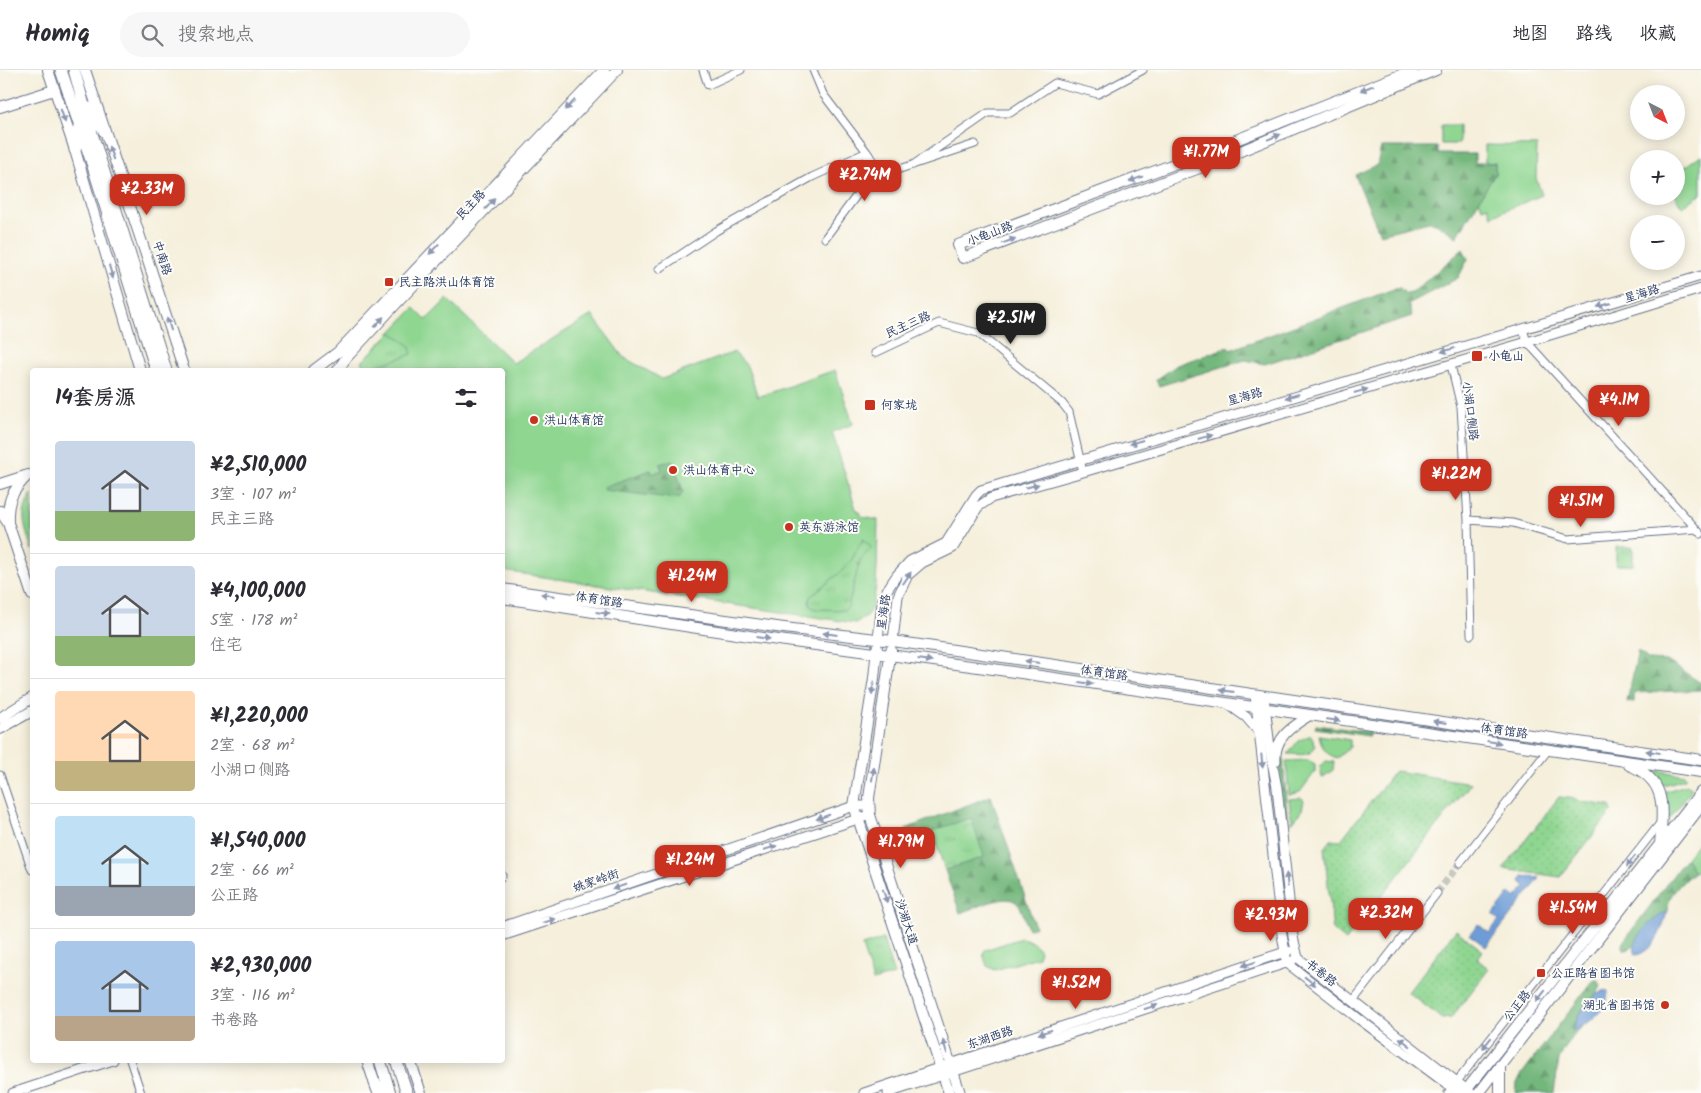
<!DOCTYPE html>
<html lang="zh">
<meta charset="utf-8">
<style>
:root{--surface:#fff;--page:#f7f7f7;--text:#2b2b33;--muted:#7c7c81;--line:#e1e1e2;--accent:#c8321e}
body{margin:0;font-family:Kalam,"LXGW WenKai TC",sans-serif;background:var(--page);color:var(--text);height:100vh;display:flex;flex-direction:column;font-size:19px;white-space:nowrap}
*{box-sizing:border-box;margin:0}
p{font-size:16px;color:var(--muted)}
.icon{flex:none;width:28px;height:28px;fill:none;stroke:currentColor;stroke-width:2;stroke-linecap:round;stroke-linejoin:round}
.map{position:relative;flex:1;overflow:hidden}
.drawer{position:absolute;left:30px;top:298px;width:475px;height:695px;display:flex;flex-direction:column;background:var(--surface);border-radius:5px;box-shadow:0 2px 12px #0003}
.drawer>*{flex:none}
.needle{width:32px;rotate:138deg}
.fabs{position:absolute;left:1630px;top:15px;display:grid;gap:10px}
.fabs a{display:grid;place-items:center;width:55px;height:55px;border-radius:50%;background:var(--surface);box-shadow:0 2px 12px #0003;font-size:25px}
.price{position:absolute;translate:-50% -42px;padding:0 11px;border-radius:10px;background:var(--accent);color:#fff;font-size:16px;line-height:32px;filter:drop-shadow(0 1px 2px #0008)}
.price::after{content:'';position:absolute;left:50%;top:30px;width:15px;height:11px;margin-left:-8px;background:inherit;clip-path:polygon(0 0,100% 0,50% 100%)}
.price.selected{background:#222;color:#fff}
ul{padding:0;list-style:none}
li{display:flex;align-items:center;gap:15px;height:125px;padding:0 25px}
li+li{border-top:1px solid var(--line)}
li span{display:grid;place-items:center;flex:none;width:140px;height:100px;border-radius:5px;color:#555}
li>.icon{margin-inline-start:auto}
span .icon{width:60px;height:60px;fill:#fffc;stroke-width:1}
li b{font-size:21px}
h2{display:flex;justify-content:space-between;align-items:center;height:60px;padding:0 25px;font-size:21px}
header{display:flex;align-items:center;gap:30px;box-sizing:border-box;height:70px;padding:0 25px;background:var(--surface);border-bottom:1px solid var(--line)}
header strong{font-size:24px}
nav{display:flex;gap:28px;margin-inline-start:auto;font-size:18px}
.search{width:350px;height:45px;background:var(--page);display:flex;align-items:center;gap:12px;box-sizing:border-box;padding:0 18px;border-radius:28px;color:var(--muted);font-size:19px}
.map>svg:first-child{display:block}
.grass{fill:#8fd691;stroke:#558278}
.forest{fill:url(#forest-firs);stroke:#47736c}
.park{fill:url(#park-tufts);stroke:#558278}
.garden{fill:url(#garden-dots);stroke:#558278}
.water{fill:#6e9cd6;stroke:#44669a}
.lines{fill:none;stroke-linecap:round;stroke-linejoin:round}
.minor-tunnel{stroke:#c9c9c2;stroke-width:7;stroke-dasharray:7 3.5;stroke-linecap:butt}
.minor-casing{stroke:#67728a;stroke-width:9}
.tertiary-casing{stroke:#67728a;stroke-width:11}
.secondary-casing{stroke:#67728a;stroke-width:12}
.primary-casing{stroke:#67728a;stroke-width:13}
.minor{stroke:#fff;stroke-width:7}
.tertiary{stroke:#fff;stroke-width:9}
.secondary{stroke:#fff;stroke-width:10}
.primary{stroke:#fff;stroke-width:11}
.oneway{fill:#8d97ae}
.poi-dot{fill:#c8321e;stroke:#fdfcf7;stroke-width:2}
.labels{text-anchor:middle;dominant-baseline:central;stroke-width:4;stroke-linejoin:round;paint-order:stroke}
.street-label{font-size:12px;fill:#1b2f5e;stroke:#fdfcf7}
.poi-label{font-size:12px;fill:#1b2f5e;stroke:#fdfcf7;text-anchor:start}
</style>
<header>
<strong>Homiq</strong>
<div class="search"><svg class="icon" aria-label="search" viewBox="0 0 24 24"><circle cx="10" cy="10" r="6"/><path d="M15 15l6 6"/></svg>搜索地点</div>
<nav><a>地图</a><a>路线</a><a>收藏</a></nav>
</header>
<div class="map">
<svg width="1701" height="1023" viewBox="0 0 1701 1023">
<defs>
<pattern id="forest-firs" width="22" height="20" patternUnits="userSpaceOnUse" patternTransform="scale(1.25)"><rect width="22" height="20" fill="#73b77b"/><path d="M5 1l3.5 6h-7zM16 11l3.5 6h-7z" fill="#5e9568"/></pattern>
<pattern id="park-tufts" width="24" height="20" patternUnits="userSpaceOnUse" patternTransform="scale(1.25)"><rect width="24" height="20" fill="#8fd691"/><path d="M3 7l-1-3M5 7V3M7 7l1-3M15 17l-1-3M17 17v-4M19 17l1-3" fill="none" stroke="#7bb87f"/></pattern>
<pattern id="garden-dots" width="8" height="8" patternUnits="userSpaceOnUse" patternTransform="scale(1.25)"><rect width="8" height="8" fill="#8fd691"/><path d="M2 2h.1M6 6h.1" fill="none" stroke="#7bb87f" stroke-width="1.8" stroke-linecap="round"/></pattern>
</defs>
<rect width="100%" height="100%" fill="#fdfcf7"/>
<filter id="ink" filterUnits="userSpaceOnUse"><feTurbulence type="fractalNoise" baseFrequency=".02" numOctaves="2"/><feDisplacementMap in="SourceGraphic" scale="10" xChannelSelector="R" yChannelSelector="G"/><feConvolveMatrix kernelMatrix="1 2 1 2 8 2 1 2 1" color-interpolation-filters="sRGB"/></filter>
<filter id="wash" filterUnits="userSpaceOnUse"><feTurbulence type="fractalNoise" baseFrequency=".0096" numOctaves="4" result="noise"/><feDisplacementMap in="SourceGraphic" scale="20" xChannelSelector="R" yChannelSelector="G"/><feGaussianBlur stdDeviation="1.12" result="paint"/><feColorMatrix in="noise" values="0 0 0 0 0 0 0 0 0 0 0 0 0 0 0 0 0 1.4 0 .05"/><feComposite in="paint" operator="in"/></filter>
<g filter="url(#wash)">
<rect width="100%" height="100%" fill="#f5efdb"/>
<!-- grass -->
<path class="grass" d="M1441,55H1459V74H1441Z
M1485,75L1537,76L1536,108L1542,125L1491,146L1488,136L1482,138L1479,130L1495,104V93L1485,92Z
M1701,85V124L1682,137L1675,126H1676V103Z
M447,229L513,293L592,245L623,287L662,309L734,282L747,296L758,327L835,300L853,354L832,362L856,439L863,447L878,450C877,471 879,523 870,541C866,547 861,550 855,553L503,501L502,300H365L362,292L414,238L426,250Z
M1311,665L1315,676C1311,688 1298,684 1288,684L1298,671Z
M1319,665L1350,670V677L1337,688C1325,684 1322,678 1319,665Z
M1308,690L1315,694V702L1300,722L1289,725L1286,691Z
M1326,691L1334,692L1333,700L1322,708L1320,697Z
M1648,699L1685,705V709L1660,716Z
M1686,715L1692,719L1671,747L1667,749L1663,722Z
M1301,728L1304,730L1302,740L1292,753L1289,729Z
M1021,868C1029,869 1037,875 1040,881L1038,887L995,900L987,896L983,884L985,880Z"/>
<!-- forest -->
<path class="forest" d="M1381,77H1438V84H1475V93H1495V104L1457,167L1436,153L1429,152L1380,164L1355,105L1377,95Z
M1463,179L1468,189L1458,208L1408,234L1412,246L1265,294L1245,290L1159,316L1156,310L1177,295L1228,277L1230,280L1399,217L1406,224L1412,223Z
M672,390L683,421L680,427L670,428L604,420L603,417L651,400L652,404L662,400L660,394Z
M1638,581L1649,590L1667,591L1701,613V620L1634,623V632H1627Z
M1316,655L1370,662L1369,666L1315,658Z
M1283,688L1288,761H1284L1278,689Z
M991,726L1035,857L1028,859C1025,851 1023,839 1017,833C1007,822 973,839 960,843L945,800L984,787L933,762L937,774L924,778L905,759Z
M1686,788L1694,802C1685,809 1676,818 1670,828C1668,832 1669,836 1667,840C1664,847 1651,851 1646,858C1639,866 1637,879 1625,880L1622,875L1623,872Z
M1595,910H1598L1601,916C1597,926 1587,932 1581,941C1577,947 1575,954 1572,960L1584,955C1573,965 1565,976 1559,990L1554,1023H1516L1517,1013L1521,1005L1591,913Z"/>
<!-- park -->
<path class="park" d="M391,262L409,275L412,284L365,300L362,292Z
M32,424V480C25,457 18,445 32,424Z
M864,469L871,478L860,490L848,537L844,540L816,539L812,537L809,532L810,527L842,501L852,489L860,474Z
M1616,477H1633V495H1616Z
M971,748L984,787L945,800L932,761Z
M1701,769V799L1694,802L1686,788Z
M883,869L894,905L873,911L862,876Z"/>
<!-- garden -->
<path class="garden" d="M1395,701L1471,713L1346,871L1333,860L1324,778L1331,770L1340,771Z
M1559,727L1576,729V731L1610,736L1612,741L1560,807L1503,799Z
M1456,860L1483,881L1477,889L1489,899L1451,948L1442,949L1408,922Z"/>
<!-- water -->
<path class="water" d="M1523,806L1540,808L1486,877L1470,865L1478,854L1489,863L1499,850L1493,845L1510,823L1516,828L1526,816L1520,811Z
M1667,841C1664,856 1653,885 1635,885C1631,866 1653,850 1667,841Z
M1605,920L1608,921C1608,940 1588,955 1572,961C1579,943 1587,929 1605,920Z"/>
</g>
<g filter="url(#ink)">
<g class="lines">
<!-- minor-tunnel -->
<path class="minor-tunnel" d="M1437,823L1460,793"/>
<defs>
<path id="minor" d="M703,0L708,15L741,0
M813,0L823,24L867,82L882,105L975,74
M913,95L988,43H1010L1055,13L1098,24L1143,0
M659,199L716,161L812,107L867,82L865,114L825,168
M1523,259L1527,272L1701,464
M875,283L939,253L978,263L1062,333L1069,342L1083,402
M1451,295L1461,337L1468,450L1471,565
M1468,450L1513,453L1568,469L1696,459
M0,705L32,800
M1460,793L1548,680
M502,805V807
M1353,931L1437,823
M130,990L141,1023
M1448,1023L1661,752"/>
<path id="tertiary" d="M878,569L882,533L887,520L897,505L910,491L946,473L976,425L981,420L1701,206
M893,571L898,526L908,505L922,493L953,478L978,437L991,428L1083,402L1527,272L1701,219
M1255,625L1282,865L1287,893L1359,949L1459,1023
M1264,627L1271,686L1277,718L1293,867L1298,888L1471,1023
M1228,634L1246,647L1259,662
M1276,691C1274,668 1291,657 1309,646
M502,857L854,736H869
M502,866L870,745
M13,1023L113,990
M864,1023L1288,881
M888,1023L1292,891"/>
<path id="secondary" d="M48,0L75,80L140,300
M85,0L184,300
M1413,0L1198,85L958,175L963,188L1202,97L1436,0
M0,37L54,20
M314,300L338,282L604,0
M338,300L346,288L393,237L617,0
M0,414L25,406
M0,441L8,453L32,525
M8,453C7,430 12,421 28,405
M502,519L784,558L893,571L1701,690
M502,528L756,567L993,599L1701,702
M877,578L874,608L854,736L949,1023
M891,580L869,728L870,745L960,1023
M0,648L32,628
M0,659L32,641
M1629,695C1669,711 1662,740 1660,775
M367,990L377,1020
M410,990L421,1023
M1464,1023L1701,722
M1479,1023L1701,736
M1500,1023V995"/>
<path id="primary" d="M61,0L92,93L156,300
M74,0L93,67L166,300
M89,38L104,61
M75,80L79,57
M380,990L390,1023
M396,990L407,1023
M375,1013L382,1023"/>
</defs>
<!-- minor casing -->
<use href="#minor" class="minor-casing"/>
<!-- tertiary casing -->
<use href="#tertiary" class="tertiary-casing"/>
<!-- secondary casing -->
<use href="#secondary" class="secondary-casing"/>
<!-- primary casing -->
<use href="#primary" class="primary-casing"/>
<!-- minor -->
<use href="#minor" class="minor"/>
<!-- tertiary -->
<use href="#tertiary" class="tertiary"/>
<!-- secondary -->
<use href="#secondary" class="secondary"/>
<!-- primary -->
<use href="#primary" class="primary"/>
</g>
<!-- one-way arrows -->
<defs><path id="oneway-solid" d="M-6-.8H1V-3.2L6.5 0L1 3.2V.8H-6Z" transform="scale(1.25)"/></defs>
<g class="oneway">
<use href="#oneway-solid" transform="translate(1367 18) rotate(158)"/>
<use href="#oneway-solid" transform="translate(570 35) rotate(134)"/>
<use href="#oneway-solid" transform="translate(63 46) rotate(71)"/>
<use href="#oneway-solid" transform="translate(1274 67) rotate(-22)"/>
<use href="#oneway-solid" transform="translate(111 83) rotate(-109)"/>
<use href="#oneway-solid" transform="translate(1136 109) rotate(160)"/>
<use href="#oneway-solid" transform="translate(490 134) rotate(-47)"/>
<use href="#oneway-solid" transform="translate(1009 171) rotate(-21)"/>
<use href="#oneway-solid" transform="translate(434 179) rotate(133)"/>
<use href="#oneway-solid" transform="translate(111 202) rotate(73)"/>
<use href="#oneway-solid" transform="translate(1604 235) rotate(164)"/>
<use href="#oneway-solid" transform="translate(379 252) rotate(-48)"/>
<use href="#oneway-solid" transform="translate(169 254) rotate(-108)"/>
<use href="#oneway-solid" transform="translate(1448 280) rotate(164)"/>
<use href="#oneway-solid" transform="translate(1361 321) rotate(-16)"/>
<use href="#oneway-solid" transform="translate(1292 326) rotate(164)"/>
<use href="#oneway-solid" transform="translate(1205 367) rotate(-16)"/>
<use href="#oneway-solid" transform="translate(1136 372) rotate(164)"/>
<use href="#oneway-solid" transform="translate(1032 416) rotate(-15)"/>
<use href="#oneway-solid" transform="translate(907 508) rotate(-56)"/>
<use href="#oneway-solid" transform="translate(548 525) rotate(-172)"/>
<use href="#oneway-solid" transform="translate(603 543) rotate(8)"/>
<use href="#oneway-solid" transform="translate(830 564) rotate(-173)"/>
<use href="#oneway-solid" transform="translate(763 568) rotate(7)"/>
<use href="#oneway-solid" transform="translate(925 590) rotate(8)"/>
<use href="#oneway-solid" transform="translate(1032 592) rotate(-172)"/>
<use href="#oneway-solid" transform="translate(1086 613) rotate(8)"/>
<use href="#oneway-solid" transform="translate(873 618) rotate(99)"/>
<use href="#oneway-solid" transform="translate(1227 621) rotate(-172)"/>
<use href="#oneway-solid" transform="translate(1333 650) rotate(8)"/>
<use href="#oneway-solid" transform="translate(1440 652) rotate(-172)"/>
<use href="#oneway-solid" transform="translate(1494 672) rotate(8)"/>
<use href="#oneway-solid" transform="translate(1653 682) rotate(-172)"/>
<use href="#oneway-solid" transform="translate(1262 691) rotate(84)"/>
<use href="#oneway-solid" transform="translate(873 704) rotate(-81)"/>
<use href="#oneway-solid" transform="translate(823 747) rotate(161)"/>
<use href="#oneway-solid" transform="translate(770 778) rotate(-18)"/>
<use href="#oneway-solid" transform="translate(1631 791) rotate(128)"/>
<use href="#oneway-solid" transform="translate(1287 810) rotate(-96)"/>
<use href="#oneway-solid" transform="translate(619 817) rotate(161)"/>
<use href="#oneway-solid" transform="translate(885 826) rotate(72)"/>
<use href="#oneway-solid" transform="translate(549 851) rotate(-18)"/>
<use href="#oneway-solid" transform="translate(1249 894) rotate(162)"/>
<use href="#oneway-solid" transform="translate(1310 911) rotate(38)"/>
<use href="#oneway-solid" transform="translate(1541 926) rotate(128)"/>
<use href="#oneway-solid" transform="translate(1151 937) rotate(-18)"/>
<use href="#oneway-solid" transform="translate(1045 962) rotate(162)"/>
<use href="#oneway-solid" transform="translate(1405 972) rotate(-142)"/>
<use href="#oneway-solid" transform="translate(1487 973) rotate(128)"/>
<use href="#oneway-solid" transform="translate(945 977) rotate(-108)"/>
</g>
</g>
<!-- markers -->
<g class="poi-dot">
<rect x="384" y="207" width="10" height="10" rx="2.5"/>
<rect x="1471" y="280" width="12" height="12" rx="2.5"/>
<rect x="864" y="329" width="12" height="12" rx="2.5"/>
<circle cx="534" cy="350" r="5"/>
<circle cx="673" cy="400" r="5"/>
<circle cx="789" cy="457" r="5"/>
<rect x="1536" y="898" width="10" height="10" rx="2.5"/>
<circle cx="1665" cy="935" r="5"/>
</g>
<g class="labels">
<!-- street labels -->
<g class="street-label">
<text transform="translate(471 135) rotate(-47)">民主路</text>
<text transform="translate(990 164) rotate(-21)">小龟山路</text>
<text transform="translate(162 188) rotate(72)">中南路</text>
<text transform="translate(1642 224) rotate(-17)">星海路</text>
<text transform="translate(908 255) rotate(-24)">民主三路</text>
<text transform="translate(1245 327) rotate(-16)">星海路</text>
<text transform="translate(1470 341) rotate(83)">小湖口侧路</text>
<text transform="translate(599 530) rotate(9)">体育馆路</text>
<text transform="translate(884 542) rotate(-82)">星海路</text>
<text transform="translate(1104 603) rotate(8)">体育馆路</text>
<text transform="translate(1504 661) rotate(8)">体育馆路</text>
<text transform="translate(596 811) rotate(-19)">姚家岭街</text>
<text transform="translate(906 852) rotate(72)">沙湖大道</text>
<text transform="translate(1321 903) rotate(38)">书卷路</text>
<text transform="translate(1517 936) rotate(-52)">公正路</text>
<text transform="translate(990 968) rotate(-19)">东湖西路</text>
</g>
<!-- poi labels -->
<g class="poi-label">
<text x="399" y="212">民主路洪山体育馆</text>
<text x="1488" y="286">小龟山</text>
<text x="881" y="335">何家垅</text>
<text x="544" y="350">洪山体育馆</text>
<text x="683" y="400">洪山体育中心</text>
<text x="799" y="457">英东游泳馆</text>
<text x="1551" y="903">公正路省图书馆</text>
<text x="1655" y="935" text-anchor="end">湖北省图书馆</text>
</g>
</g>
</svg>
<div class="fabs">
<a><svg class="needle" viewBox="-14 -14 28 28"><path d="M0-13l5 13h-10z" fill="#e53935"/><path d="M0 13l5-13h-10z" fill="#7c7c81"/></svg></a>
<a>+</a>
<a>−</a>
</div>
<b class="price" style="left:1206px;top:109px">¥1.77M</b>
<b class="price" style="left:865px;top:132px">¥2.74M</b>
<b class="price" style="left:147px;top:146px">¥2.33M</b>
<b class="price selected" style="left:1011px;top:275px">¥2.51M</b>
<b class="price" style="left:1619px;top:357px">¥4.1M</b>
<b class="price" style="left:1456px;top:431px">¥1.22M</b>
<b class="price" style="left:1581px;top:458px">¥1.51M</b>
<b class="price" style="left:692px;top:533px">¥1.24M</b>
<b class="price" style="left:901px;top:799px">¥1.79M</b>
<b class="price" style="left:690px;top:817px">¥1.24M</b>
<b class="price" style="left:1573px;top:865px">¥1.54M</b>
<b class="price" style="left:1386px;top:870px">¥2.32M</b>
<b class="price" style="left:1271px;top:872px">¥2.93M</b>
<b class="price" style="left:1076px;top:940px">¥1.52M</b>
<section class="drawer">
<h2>14套房源<svg class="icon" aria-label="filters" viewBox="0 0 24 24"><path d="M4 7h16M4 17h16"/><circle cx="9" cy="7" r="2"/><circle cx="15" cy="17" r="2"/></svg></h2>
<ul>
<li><span style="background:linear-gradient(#c9d6e8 70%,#8fb573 0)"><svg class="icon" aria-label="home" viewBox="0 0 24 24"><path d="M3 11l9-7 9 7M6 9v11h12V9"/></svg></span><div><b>¥2,510,000</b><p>3室 · 107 m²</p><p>民主三路</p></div></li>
<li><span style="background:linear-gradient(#c9d6e8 70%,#8fb573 0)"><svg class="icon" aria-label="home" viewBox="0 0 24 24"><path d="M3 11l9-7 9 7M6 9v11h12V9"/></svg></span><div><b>¥4,100,000</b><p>5室 · 178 m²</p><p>住宅</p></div></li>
<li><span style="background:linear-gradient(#ffd9b3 70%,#c2b280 0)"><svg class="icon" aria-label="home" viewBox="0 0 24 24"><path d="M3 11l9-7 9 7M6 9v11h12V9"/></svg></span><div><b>¥1,220,000</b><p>2室 · 68 m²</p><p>小湖口侧路</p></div></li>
<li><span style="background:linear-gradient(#bfe0f5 70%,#9aa5b1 0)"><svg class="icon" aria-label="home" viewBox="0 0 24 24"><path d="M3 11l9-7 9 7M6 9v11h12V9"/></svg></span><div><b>¥1,540,000</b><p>2室 · 66 m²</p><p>公正路</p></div></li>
<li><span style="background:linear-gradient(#a9c7e8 75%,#b9a48a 0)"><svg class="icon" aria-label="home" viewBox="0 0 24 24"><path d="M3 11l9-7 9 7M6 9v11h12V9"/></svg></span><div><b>¥2,930,000</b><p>3室 · 116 m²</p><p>书卷路</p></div></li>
</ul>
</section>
</div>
